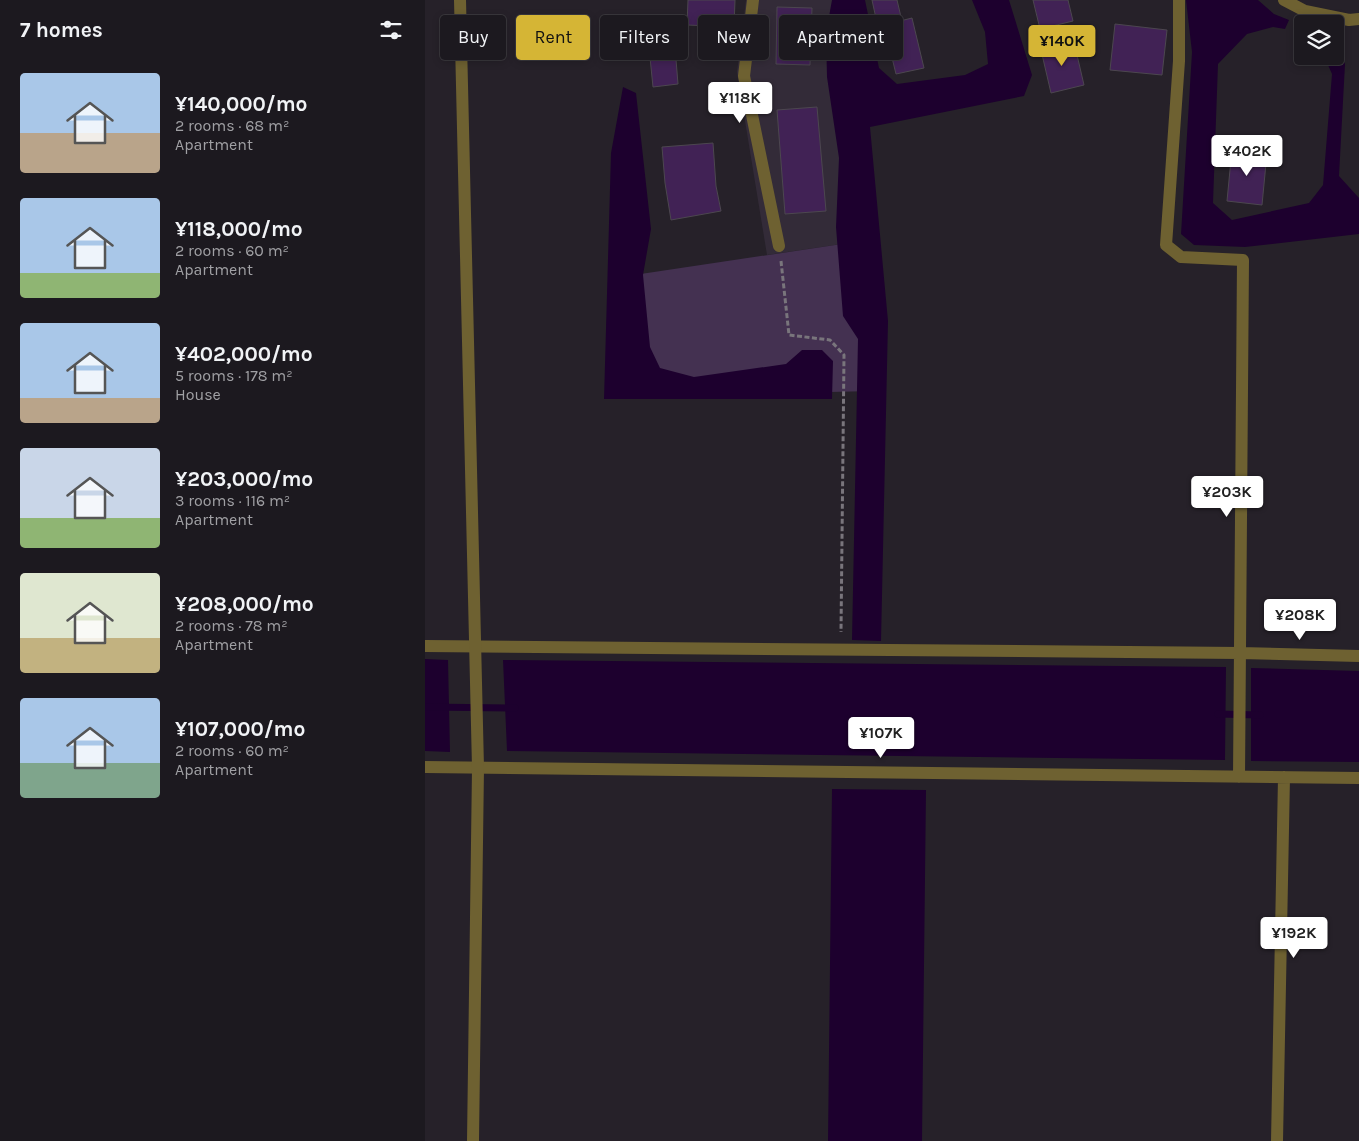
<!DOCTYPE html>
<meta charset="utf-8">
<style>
:root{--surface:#1c191f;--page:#29262c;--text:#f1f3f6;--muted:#a0a0a4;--line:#3a383d;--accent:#d5b535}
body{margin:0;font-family:Karla,sans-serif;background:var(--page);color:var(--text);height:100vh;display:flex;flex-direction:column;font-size:19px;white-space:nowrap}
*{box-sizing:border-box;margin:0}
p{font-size:16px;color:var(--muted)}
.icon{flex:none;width:28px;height:28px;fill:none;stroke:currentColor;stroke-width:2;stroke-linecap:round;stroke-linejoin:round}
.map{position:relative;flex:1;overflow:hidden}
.side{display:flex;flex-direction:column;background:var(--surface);width:425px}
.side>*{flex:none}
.guide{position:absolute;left:15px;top:15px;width:475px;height:45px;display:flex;gap:10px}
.buttons{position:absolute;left:869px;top:15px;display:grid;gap:10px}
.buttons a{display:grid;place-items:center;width:50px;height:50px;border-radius:5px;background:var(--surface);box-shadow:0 2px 8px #0003,0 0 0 1px var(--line);font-size:25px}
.price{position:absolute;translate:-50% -42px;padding:0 11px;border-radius:5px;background:#fff;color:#222;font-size:16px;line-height:32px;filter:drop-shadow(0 1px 2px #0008)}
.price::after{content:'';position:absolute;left:50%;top:30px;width:15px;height:11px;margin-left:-8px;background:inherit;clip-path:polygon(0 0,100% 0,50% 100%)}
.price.selected{background:var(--accent);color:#111}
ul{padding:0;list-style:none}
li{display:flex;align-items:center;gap:15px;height:125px;padding:0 20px}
li span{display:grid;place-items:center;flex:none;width:140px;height:100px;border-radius:5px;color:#555}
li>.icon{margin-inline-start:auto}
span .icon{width:60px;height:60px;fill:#fffc;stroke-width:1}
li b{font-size:21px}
h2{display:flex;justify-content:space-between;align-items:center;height:60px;padding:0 20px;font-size:21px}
.pill{padding:0 18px;border-radius:5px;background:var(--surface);box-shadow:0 2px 8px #0003,0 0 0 1px var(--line);font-size:18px;line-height:45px}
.pill.selected{background:var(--accent);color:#111}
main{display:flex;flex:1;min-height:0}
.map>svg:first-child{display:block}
.built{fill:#332b38}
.green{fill:#443151}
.water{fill:#1d002e}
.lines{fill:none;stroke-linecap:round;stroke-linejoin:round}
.stream{stroke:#1d002e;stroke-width:7}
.building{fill:#412255;stroke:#4c474f}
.path{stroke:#79757c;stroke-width:3;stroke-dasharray:5 2.5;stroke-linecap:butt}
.minor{stroke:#6e6131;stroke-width:12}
.tertiary{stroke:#6e6131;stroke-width:12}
</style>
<main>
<section class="side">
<h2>7 homes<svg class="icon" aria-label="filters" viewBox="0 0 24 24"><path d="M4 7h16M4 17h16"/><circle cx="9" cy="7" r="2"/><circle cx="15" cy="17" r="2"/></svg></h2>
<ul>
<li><span style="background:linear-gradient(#a9c7e8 60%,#b9a48a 0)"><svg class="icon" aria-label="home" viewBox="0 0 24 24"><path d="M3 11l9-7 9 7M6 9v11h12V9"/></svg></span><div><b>¥140,000/mo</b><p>2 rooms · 68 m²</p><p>Apartment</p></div></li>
<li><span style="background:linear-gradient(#a9c7e8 75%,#8fb573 0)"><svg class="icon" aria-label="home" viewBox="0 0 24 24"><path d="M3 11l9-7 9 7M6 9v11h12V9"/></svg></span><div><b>¥118,000/mo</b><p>2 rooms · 60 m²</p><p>Apartment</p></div></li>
<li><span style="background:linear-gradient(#a9c7e8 75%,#b9a48a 0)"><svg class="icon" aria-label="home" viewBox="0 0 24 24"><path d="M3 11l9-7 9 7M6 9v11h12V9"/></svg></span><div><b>¥402,000/mo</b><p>5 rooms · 178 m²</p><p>House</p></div></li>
<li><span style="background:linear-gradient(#c9d6e8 70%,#8fb573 0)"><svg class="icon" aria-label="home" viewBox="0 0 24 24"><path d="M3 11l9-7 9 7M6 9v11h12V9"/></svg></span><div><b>¥203,000/mo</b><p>3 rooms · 116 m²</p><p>Apartment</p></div></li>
<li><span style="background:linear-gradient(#dfe7d0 65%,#c2b280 0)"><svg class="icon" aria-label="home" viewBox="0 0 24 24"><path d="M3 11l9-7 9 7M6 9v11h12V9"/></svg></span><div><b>¥208,000/mo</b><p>2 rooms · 78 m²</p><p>Apartment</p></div></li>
<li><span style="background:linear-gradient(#a9c7e8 65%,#7fa58c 0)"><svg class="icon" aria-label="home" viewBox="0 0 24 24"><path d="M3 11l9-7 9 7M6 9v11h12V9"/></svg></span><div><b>¥107,000/mo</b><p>2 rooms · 60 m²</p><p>Apartment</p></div></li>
</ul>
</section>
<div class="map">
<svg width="934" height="1141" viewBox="0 0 934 1141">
<rect width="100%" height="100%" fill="#262129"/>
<!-- built -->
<path class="built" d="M321,0H411L437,241L342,255L312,72Z"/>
<!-- green -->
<path class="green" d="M437,241L449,391L187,397L189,278Z"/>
<!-- water -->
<path class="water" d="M407,0H440L454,68L472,84L540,75L563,64L560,32L547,0H584L607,75L599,96L445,127L463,321L456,641L427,640L433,339L418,316L411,227L414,158L402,77L401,33Z
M761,0H833L849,14L864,20L860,29L848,27L822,34L793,64L788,203L807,220L884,203L898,185L907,74L899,56H910V44L920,64L914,176L934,198V234L820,247L769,245L756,234L767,52Z
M198,87L211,93L226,229L218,275L225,347L235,368L269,377L361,364L377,350H397L408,361L407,399H179L186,153Z
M0,659L23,660L25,752L0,751Z
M78,660L801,667L800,760L82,751Z
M826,668L934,671V762L826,761Z
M407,789L501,790L497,1141H403Z"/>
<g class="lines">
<!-- stream -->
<path class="stream" d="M0,707L90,708
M793,714L835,715"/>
</g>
<!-- building -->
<path class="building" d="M263,0H310L309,27L262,25Z
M447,0H472L476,17L452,23Z
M608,0H643L648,21L615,29Z
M352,7L387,8L385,65L351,64Z
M487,18L499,68L471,74L459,25Z
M690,24L742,30L737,75L685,70Z
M249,35L253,84L228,87L223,38Z
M649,42L659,85L626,93L616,50Z
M392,107L401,211L360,214L352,110Z
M288,143L291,186L296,211L246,220L240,183L237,147Z
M807,149L842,153L837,205L802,201Z"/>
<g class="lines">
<!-- path -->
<path class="path" d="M356,261L364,335L405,340L419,355L416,632"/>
<!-- minor -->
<path class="minor" d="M328,0L319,76L354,246
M754,0V61L741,245L756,257L818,260L814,777
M859,0L880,11L924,20L934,19
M0,646L815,653L934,656
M0,767L934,778
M852,1141L859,777"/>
<!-- tertiary -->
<path class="tertiary" d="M35,0L53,768L48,1141"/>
</g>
</svg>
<div class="buttons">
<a><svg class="icon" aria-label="layers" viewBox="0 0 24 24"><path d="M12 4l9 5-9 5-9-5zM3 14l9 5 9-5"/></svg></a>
</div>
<b class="price selected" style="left:637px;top:67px">¥140K</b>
<b class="price" style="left:315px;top:124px">¥118K</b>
<b class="price" style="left:822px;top:177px">¥402K</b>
<b class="price" style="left:802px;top:518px">¥203K</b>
<b class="price" style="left:875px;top:641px">¥208K</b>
<b class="price" style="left:456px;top:759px">¥107K</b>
<b class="price" style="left:869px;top:959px">¥192K</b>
<div class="guide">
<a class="pill">Buy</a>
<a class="pill selected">Rent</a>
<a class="pill">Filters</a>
<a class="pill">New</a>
<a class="pill">Apartment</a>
</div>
</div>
</main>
